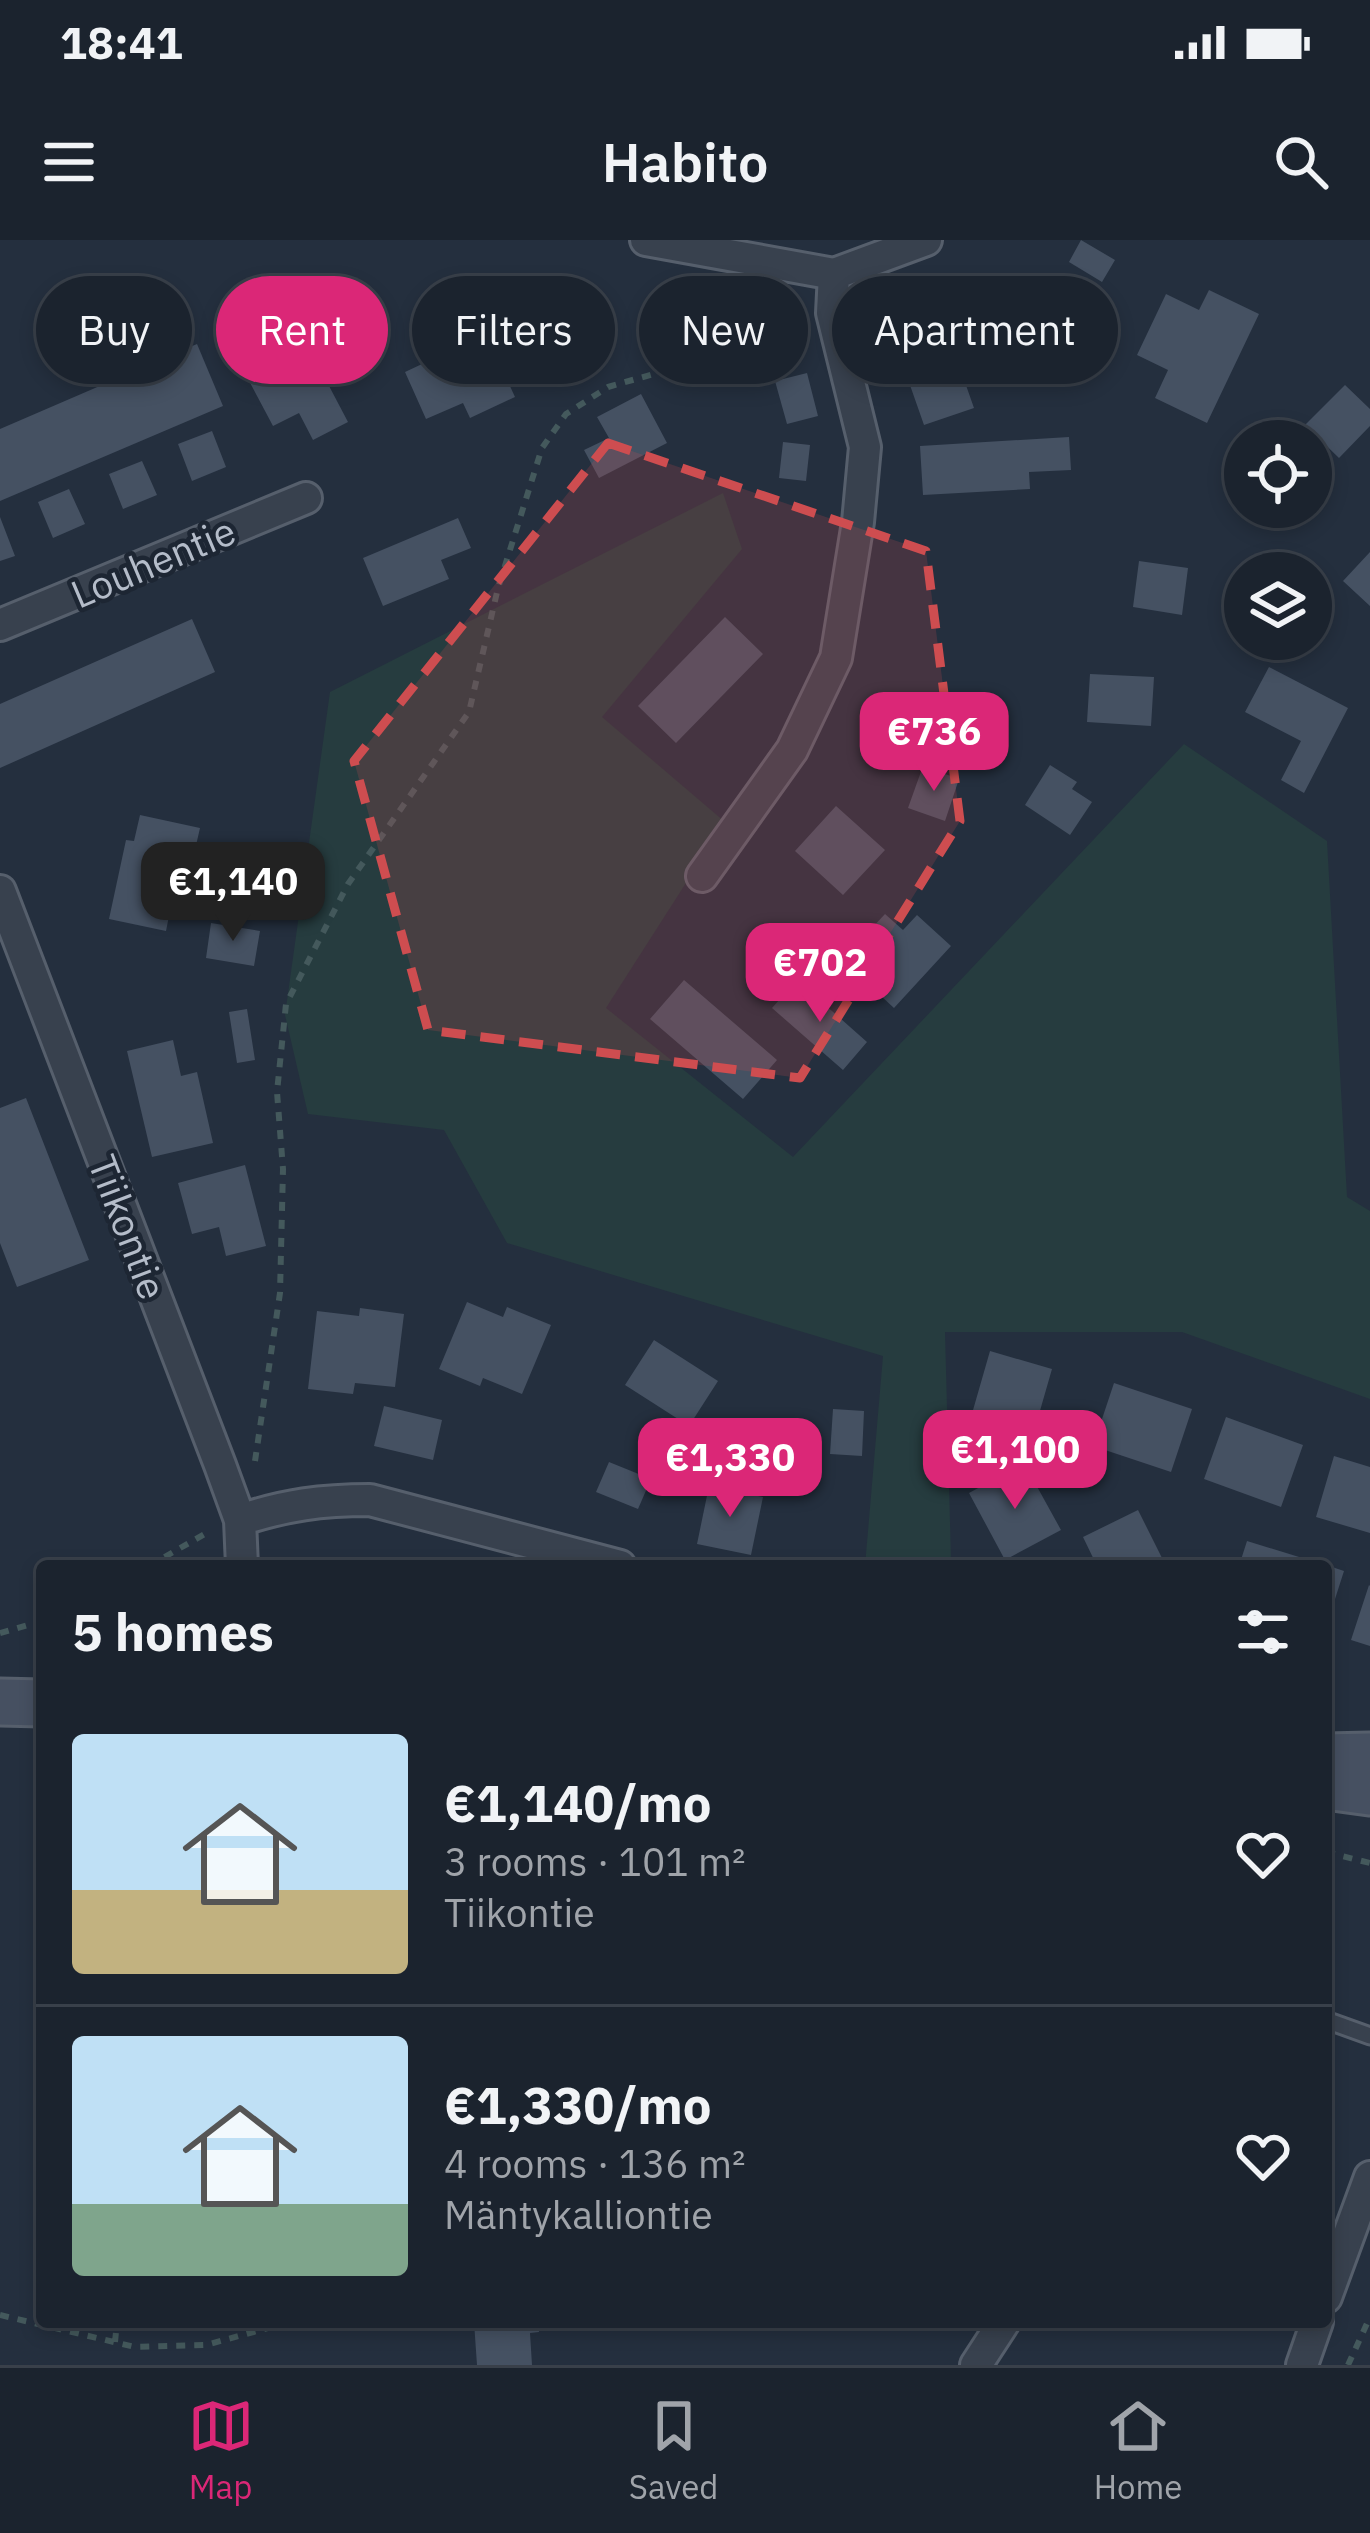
<!DOCTYPE html>
<meta charset="utf-8">
<style>
:root{--surface:#1b232e;--page:#282f3a;--text:#f1f3f6;--muted:#a0a4aa;--line:#39404a;--accent:#db2777}
body{margin:0;font-family:"IBM Plex Sans",sans-serif;background:var(--page);color:var(--text);height:100vh;display:flex;flex-direction:column;font-size:45px;white-space:nowrap}
*{box-sizing:border-box;margin:0}
p{font-size:39px;color:var(--muted)}
.icon{flex:none;width:66px;height:66px;fill:none;stroke:currentColor;stroke-width:2;stroke-linecap:round;stroke-linejoin:round}
.map{position:relative;flex:1;overflow:hidden}
.details{position:absolute;left:36px;top:1320px;width:1296px;height:768px;display:flex;flex-direction:column;background:var(--surface);border-radius:12px;box-shadow:0 6px 18px #0003,0 0 0 3px var(--line)}
.details>*{flex:none}
.top-card{position:absolute;left:36px;top:36px;width:1299px;height:108px;display:flex;gap:24px}
.controls{position:absolute;left:1224px;top:180px;display:grid;gap:24px}
.controls a{display:grid;place-items:center;width:108px;height:108px;border-radius:50%;background:var(--surface);box-shadow:0 6px 18px #0003,0 0 0 3px var(--line);font-size:60px}
.price{position:absolute;translate:-50% -102px;padding:0 27px;border-radius:24px;background:var(--accent);color:#fff;font-size:39px;line-height:78px;filter:drop-shadow(0 3px 6px #0008)}
.price::after{content:'';position:absolute;left:50%;top:72px;width:36px;height:27px;margin-left:-18px;background:inherit;clip-path:polygon(0 0,100% 0,50% 100%)}
.price.on{background:#222;color:#fff}
ul{padding:0;list-style:none}
li{display:flex;align-items:center;gap:36px;height:300px;padding:0 36px}
li+li{border-top:3px solid var(--line)}
li span{display:grid;place-items:center;flex:none;width:336px;height:240px;border-radius:12px;color:#555}
li>.icon{margin-inline-start:auto}
span .icon{width:144px;height:144px;fill:#fffc;stroke-width:1}
li b{font-size:51px}
h2{display:flex;justify-content:space-between;align-items:center;height:144px;padding:0 36px;font-size:51px}
.chip{padding:0 42px;border-radius:54px;background:var(--surface);box-shadow:0 6px 18px #0003,0 0 0 3px var(--line);font-size:42px;line-height:108px}
.chip.on{background:var(--accent);color:#fff}
.status{display:flex;justify-content:space-between;align-items:center;height:84px;padding:0 60px;background:var(--surface);direction:ltr}
.status svg{height:33px;fill:currentColor}
header{display:flex;justify-content:space-between;align-items:center;height:156px;padding:0 36px;background:var(--surface);font-size:54px;font-weight:600}
.tabs{display:flex;justify-content:space-around;align-items:center;height:168px;border-top:3px solid var(--line);background:var(--surface);font-size:33px;color:var(--muted)}
.tabs a{display:grid;justify-items:center;gap:6px}
.tabs .on{color:var(--accent)}
.map>svg:first-child{display:block}
.green{fill:#263c3f}
.building{fill:#455162}
.lines{fill:none;stroke-linecap:round;stroke-linejoin:round}
.lane-casing{stroke:#565f6c;stroke-width:21}
.street-casing{stroke:#565f6c;stroke-width:36}
.secondary-casing{stroke:#565f6c;stroke-width:51}
.path{stroke:#44595c;stroke-width:6;stroke-dasharray:9 9;stroke-linecap:butt}
.lane{stroke:#38414e;stroke-width:15}
.street{stroke:#38414e;stroke-width:30}
.secondary{stroke:#465061;stroke-width:45}
.marked{fill:#ce4d50;fill-opacity:0.2;stroke:#ce4d50;stroke-width:9;stroke-dasharray:24 15;stroke-linejoin:round}
.labels{text-anchor:middle;dominant-baseline:central;stroke-width:9;stroke-linejoin:round;paint-order:stroke}
.street-label{font-size:39px;fill:#b4bcc9;stroke:#1d2633}
</style>
<div class="status"><b>18:41</b><svg viewBox="0 0 49 12"><path d="M0 12V9h3v3zM5 12V6h3v6zM10 12V3h3v9zM15 12V0h3v12zM26 1h20v11H26zM47 4h2v5h-2z"/></svg></div>
<header><svg class="icon" aria-label="menu" viewBox="0 0 24 24"><path d="M4 6h16M4 12h16M4 18h16"/></svg>Habito<svg class="icon" aria-label="search" viewBox="0 0 24 24"><circle cx="10" cy="10" r="6"/><path d="M15 15l6 6"/></svg></header>
<div class="map">
<svg width="1370" height="2125" viewBox="0 0 1370 2125">
<rect width="100%" height="100%" fill="#242f3e"/>
<!-- green -->
<path class="green" d="M723,253L742,309L602,477L725,582L606,768L793,917L1184,504L1327,601L1347,957L1370,971V1159L1182,1092H945L951,1320L961,1326H865L883,1116L507,1003L444,890L308,874L285,775L330,452Z"/>
<!-- building -->
<path class="building" d="M1081,0L1115,20L1102,42L1069,22Z
M468,36L480,60L444,79L431,54Z
M1055,44L1115,81L1086,128L1026,91Z
M1209,50L1259,74L1207,183L1155,158L1168,130L1137,115L1166,54L1199,70Z
M935,57L974,168L924,185L885,74Z
M486,94L515,157L470,178L463,163L426,179L405,132Z
M197,104L223,166L0,261V189Z
M308,106L348,182L313,200L299,173L273,186L247,137Z
M807,133L818,176L787,184L775,141Z
M1345,145L1370,169V186L1339,218L1305,185Z
M641,154L667,203L599,238L584,210L609,198L597,177Z
M212,191L226,227L192,241L178,204Z
M1069,197L1071,230L1029,232L1030,249L923,255L920,206Z
M783,202L810,205L806,241L779,238Z
M142,221L157,255L123,269L109,234Z
M69,249L85,284L53,298L38,262Z
M0,277L15,316L0,321Z
M458,278L471,308L441,320L449,339L383,366L363,318Z
M1370,312V366L1343,341Z
M1139,321L1188,328L1182,375L1133,367Z
M725,377L763,414L676,503L638,466Z
M192,379L215,432L0,528V464Z
M1269,427L1348,468L1304,553L1281,540L1301,501L1245,472Z
M1090,434L1154,437L1151,486L1087,482Z
M1050,525L1077,542L1072,549L1092,562L1070,595L1025,565Z
M923,526L959,539L945,581L908,568Z
M836,566L885,610L843,655L795,611Z
M140,575L200,588L184,658L173,656L166,691L109,679L126,600L134,601Z
M885,674L903,690L917,675L951,706L894,768L842,720Z
M211,683L260,691L254,726L206,718Z
M684,740L777,820L743,859L650,779Z
M797,740L867,802L843,830L772,768Z
M247,769L255,820L237,823L229,772Z
M173,800L181,836L197,832L213,903L152,917L127,811Z
M26,858L89,1020L17,1047L0,1003V868Z
M245,925L266,1006L226,1016L219,987L192,994L178,943Z
M467,1062L503,1077L507,1067L551,1085L522,1154L483,1138L480,1146L439,1129Z
M360,1068L404,1074L395,1147L355,1143L353,1154L308,1149L317,1071L359,1076Z
M654,1100L718,1141L689,1186L625,1145Z
M990,1111L1052,1129L1031,1202L969,1184Z
M1114,1143L1192,1169L1171,1232L1093,1206Z
M384,1166L442,1180L433,1220L374,1206Z
M833,1169L864,1171L862,1216L830,1214Z
M1226,1177L1303,1205L1281,1267L1204,1239Z
M1334,1216L1370,1227V1293L1316,1277Z
M609,1222L651,1239L638,1269L596,1252Z
M1024,1223L1061,1290L1005,1320L969,1253Z
M709,1246L763,1257L751,1315L697,1304Z
M1138,1270L1166,1326H1097L1083,1297Z
M1247,1301L1325,1325V1326H1239Z
M1326,1325L1344,1331L1327,1384H1326Z
M1369,1345L1370,1346V1406L1351,1400Z
M474,2082H538L539,2092L530,2093L532,2125H477Z"/>
<g class="lines">
<defs>
<path id="lane" d="M1326,1780L1370,1796"/>
<path id="street" d="M646,0L834,34L926,0
M0,385L306,258
M702,636L792,510L836,418L858,282L865,207L832,73L834,34
M0,651L220,1225L240,1280L242,1326
M240,1280C286,1265 321,1260 370,1260L620,1326
M1326,2057L1370,1937
M976,2125L1004,2082
M1302,2125L1317,2082"/>
<path id="secondary" d="M0,1462L42,1463
M1326,1517L1370,1516
M1326,1546L1370,1552"/>
</defs>
<!-- lane casing -->
<use href="#lane" class="lane-casing"/>
<!-- street casing -->
<use href="#street" class="street-casing"/>
<!-- secondary casing -->
<use href="#secondary" class="secondary-casing"/>
<!-- path -->
<path class="path" d="M255,1221L280,1053L283,929L277,852L286,764L348,644L469,472L498,348L542,208L566,174L608,147L692,123L806,81
M149,1326L208,1292
M0,1393L42,1381
M1326,1612L1370,1623
M0,2075L135,2107L206,2105L290,2082
M115,2102L117,2082
M1348,2125L1370,2077"/>
<!-- lane -->
<use href="#lane" class="lane"/>
<!-- street -->
<use href="#street" class="street"/>
<!-- secondary -->
<use href="#secondary" class="secondary"/>
</g>
<!-- marked area -->
<path class="marked" d="M608,203L926,311L960,581L800,838L428,790L354,521Z"/>
<g class="labels">
<!-- street labels -->
<g class="street-label">
<text transform="translate(153 322) rotate(-23)">Louhentie</text>
<text transform="translate(128 987) rotate(69)">Tiikontie</text>
</g>
</g>
</svg>
<div class="controls">
<a><svg class="icon" aria-label="locate" viewBox="0 0 24 24"><circle cx="12" cy="12" r="6"/><path d="M12 2v4M12 18v4M2 12h4M18 12h4"/></svg></a>
<a><svg class="icon" aria-label="layers" viewBox="0 0 24 24"><path d="M12 4l9 5-9 5-9-5zM3 14l9 5 9-5"/></svg></a>
</div>
<b class="price" style="left:934px;top:554px">€736</b>
<b class="price on" style="left:233px;top:704px">€1,140</b>
<b class="price" style="left:820px;top:785px">€702</b>
<b class="price" style="left:1015px;top:1272px">€1,100</b>
<b class="price" style="left:730px;top:1280px">€1,330</b>
<div class="top-card">
<a class="chip">Buy</a>
<a class="chip on">Rent</a>
<a class="chip">Filters</a>
<a class="chip">New</a>
<a class="chip">Apartment</a>
</div>
<section class="details">
<h2>5 homes<svg class="icon" aria-label="filters" viewBox="0 0 24 24"><path d="M4 7h16M4 17h16"/><circle cx="9" cy="7" r="2"/><circle cx="15" cy="17" r="2"/></svg></h2>
<ul>
<li><span style="background:linear-gradient(#bfe0f5 65%,#c2b280 0)"><svg class="icon" aria-label="home" viewBox="0 0 24 24"><path d="M3 11l9-7 9 7M6 9v11h12V9"/></svg></span><div><b>€1,140/mo</b><p>3 rooms · 101 m²</p><p>Tiikontie</p></div><svg class="icon" aria-label="heart" viewBox="0 0 24 24"><path d="M12 20l-8-8c-3-5 5-10 8-4 3-6 11-1 8 4z"/></svg></li>
<li><span style="background:linear-gradient(#bfe0f5 70%,#7fa58c 0)"><svg class="icon" aria-label="home" viewBox="0 0 24 24"><path d="M3 11l9-7 9 7M6 9v11h12V9"/></svg></span><div><b>€1,330/mo</b><p>4 rooms · 136 m²</p><p>Mäntykalliontie</p></div><svg class="icon" aria-label="heart" viewBox="0 0 24 24"><path d="M12 20l-8-8c-3-5 5-10 8-4 3-6 11-1 8 4z"/></svg></li>
</ul>
</section>
</div>
<nav class="tabs">
<a class="on"><svg class="icon" aria-label="map" viewBox="0 0 24 24"><path d="M3 6l6-2 6 2 6-2v14l-6 2-6-2-6 2zM9 4v14M15 6v14"/></svg>Map</a>
<a><svg class="icon" aria-label="saved" viewBox="0 0 24 24"><path d="M7 4h10v16l-5-4-5 4z"/></svg>Saved</a>
<a><svg class="icon" aria-label="home" viewBox="0 0 24 24"><path d="M3 11l9-7 9 7M6 9v11h12V9"/></svg>Home</a>
</nav>
